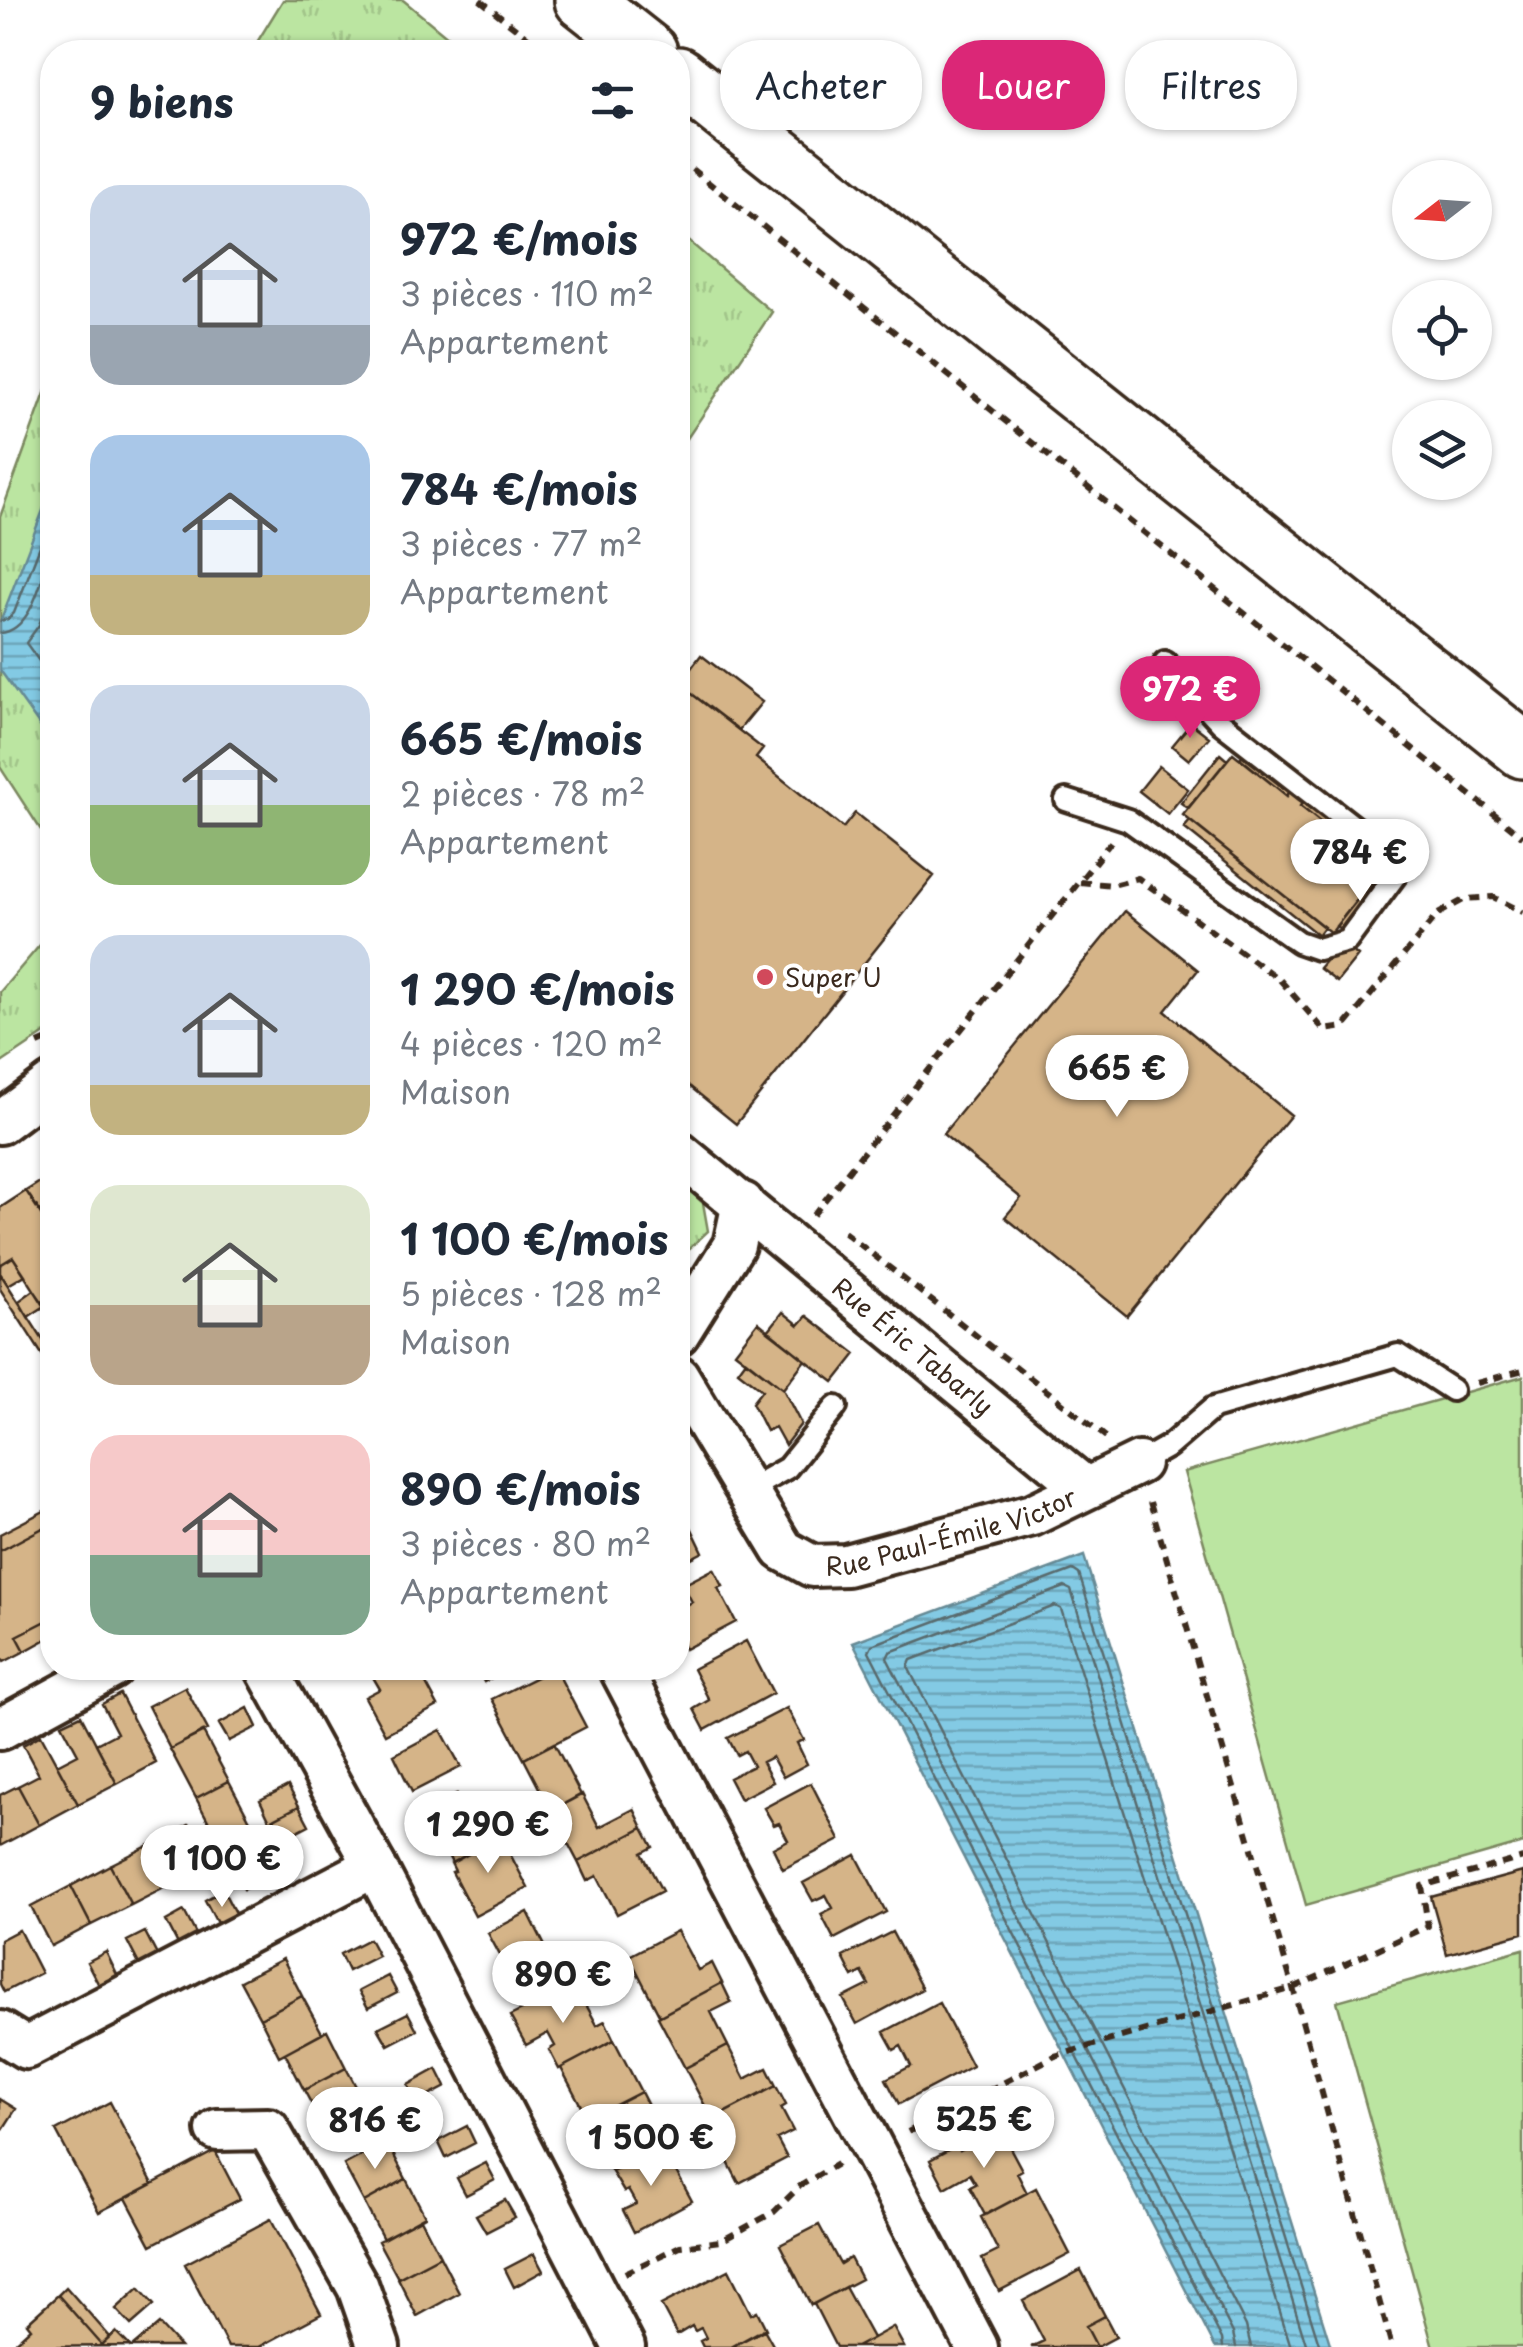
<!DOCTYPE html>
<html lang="fr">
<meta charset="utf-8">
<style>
:root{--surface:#fff;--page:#f2f2f3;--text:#1f2937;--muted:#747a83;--accent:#db2777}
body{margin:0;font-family:"Playpen Sans",sans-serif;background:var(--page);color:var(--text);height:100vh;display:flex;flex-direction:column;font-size:38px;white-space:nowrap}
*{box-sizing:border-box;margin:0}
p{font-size:32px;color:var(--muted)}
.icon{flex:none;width:55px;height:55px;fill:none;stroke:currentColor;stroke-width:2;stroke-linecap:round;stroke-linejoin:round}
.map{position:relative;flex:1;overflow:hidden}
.drawer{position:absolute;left:40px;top:40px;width:650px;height:1640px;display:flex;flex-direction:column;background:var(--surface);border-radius:40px;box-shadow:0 2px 8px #0004}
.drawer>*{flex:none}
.banner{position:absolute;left:720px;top:40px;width:652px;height:90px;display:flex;gap:20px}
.needle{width:65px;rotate:253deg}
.controls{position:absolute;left:1392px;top:160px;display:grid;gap:20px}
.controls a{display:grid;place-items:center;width:100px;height:100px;border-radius:50%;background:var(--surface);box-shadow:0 2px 8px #0004;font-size:50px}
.price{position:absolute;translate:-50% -85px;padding:0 22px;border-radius:35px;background:#fff;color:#222;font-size:32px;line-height:65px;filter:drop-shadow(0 2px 5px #0008)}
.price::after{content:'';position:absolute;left:50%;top:60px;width:30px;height:22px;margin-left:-15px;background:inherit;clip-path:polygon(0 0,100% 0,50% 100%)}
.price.on{background:var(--accent);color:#fff}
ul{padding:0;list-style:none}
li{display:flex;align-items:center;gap:30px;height:250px;padding:0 50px}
li span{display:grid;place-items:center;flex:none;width:280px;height:200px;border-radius:30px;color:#555}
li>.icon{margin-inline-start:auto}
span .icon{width:120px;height:120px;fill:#fffc;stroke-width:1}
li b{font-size:42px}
h2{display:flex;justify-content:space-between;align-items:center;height:120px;padding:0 50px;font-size:42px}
.tag{padding:0 35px;border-radius:40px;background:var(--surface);box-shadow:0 2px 8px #0004;font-size:35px;line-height:90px}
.tag.on{background:var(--accent);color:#fff}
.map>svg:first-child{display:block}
.grass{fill:url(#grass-tufts);stroke:#7b8860;stroke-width:2.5}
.garden{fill:#bbe5a1;stroke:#7b8860;stroke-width:2.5}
.water{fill:url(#water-rules);stroke:#668a95;stroke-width:2.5}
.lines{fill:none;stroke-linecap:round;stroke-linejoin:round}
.shore{stroke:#586a6d;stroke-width:2.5}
.building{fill:#d5b488;stroke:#3b2a1e;stroke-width:2.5}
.lane-casing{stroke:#3b2a1e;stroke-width:28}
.street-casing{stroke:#3b2a1e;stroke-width:48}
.secondary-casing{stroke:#3b2a1e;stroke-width:62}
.path{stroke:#3b2a1e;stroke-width:6;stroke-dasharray:10 8;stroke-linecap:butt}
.lane{stroke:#fff;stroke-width:20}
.street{stroke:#fff;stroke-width:40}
.secondary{stroke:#fff;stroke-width:55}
.poi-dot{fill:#d1495b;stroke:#fff;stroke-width:4}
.labels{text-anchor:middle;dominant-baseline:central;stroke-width:8;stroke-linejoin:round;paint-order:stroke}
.poi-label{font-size:25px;fill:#3b2a1e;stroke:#fff;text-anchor:start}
.street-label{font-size:25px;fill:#3b2a1e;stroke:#fff}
</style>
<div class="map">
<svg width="1523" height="2347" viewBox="0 0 1523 2347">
<defs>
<pattern id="grass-tufts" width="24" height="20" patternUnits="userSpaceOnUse" patternTransform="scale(2.5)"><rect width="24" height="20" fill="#bbe5a1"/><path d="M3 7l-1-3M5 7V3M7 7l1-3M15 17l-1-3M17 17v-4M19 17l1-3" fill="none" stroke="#a2c58a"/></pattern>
<pattern id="water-rules" width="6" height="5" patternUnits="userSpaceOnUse" patternTransform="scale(2.5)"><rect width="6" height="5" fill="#83cae4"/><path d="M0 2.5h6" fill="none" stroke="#6ca4b8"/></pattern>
</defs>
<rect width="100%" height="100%" fill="#fff"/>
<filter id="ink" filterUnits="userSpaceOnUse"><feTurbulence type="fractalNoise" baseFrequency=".01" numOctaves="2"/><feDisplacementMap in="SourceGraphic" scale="20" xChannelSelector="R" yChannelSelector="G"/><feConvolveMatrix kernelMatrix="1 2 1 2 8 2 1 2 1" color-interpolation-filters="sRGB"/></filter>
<g filter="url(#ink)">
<!-- grass -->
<path class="grass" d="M283,0H403L466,52H251Z
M678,232L772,312L678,452Z
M52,374V847L0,767V517Z
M52,931V1029L0,1064V992Z
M678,1180L703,1203L708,1231L678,1259Z"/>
<!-- garden -->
<path class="garden" d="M1523,1376V1843L1306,1905L1184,1472Z
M1523,1949V2347H1433L1337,2001Z"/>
<!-- water -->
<path class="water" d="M52,487V743L0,670V622Z
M1084,1556L1331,2347H1215L853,1642Z"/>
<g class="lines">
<!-- shore -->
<path class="shore" d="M52,590L39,625L26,643L52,679
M0,621L8,619L14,613L52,515
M0,633C33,631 42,575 52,549
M1223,2347L1222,2339L869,1651L872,1645L1073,1570L1079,1574L1320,2347
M1236,2347L1233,2333L887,1658L890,1652L1065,1587L1071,1590L1307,2347
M1251,2347L1246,2326L908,1667L911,1660L1055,1606L1061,1609L1291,2347"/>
</g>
<!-- building -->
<path class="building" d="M701,655L762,702L739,730L679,684Z
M678,674L683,678L679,684L763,749L756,758L843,828L855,813L934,876L736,1124L678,1077Z
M1191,723L1209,737L1189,760L1172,746Z
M1246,751L1380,857L1374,865L1356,850L1359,845L1349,837L1345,842L1300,806L1303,802L1290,791L1287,796L1240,758Z
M1233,753L1287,796L1290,791L1303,802L1300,806L1345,842L1349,837L1359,845L1356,850L1381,870L1331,933L1183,815Z
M1220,754L1227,760L1188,808L1181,803Z
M1159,766L1188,789L1168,814L1139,791Z
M1190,821L1324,927L1318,935L1184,828Z
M1376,876L1384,882L1344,932L1336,926Z
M1125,911L1198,970L1165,1011L1291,1115L1127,1316L1005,1217L1021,1198L943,1134Z
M1350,949L1358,956L1337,982L1319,968L1326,960Z
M40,1182L52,1202L51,1230L26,1191Z
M26,1191L52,1229V1318L13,1257L0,1265V1208Z
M13,1257L25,1275L8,1285L0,1273V1265Z
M0,1273L52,1354V1370L0,1289Z
M34,1290L45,1306L28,1317L19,1301Z
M783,1312L799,1325L807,1316L856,1354L834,1382L768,1331Z
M758,1322L805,1360L783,1389L735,1352Z
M746,1360L783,1389L801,1424L785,1445L775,1427L766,1431L752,1403L762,1390L738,1371Z
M678,1500L703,1552L678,1565Z
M50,1508L52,1523L0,1551V1534Z
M52,1523V1618L17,1636L25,1651L4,1662L0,1657V1551Z
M714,1569L723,1586L718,1588L736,1622L685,1649L678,1635V1610L692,1602L683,1585Z
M52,1618V1636L25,1651L17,1636Z
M746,1641L773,1693L705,1730L694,1709L709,1700L693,1669Z
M380,1668H411L413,1672L418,1669L438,1706L385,1734L365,1697L380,1689L370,1672Z
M477,1668H511L484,1682Z
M555,1668L586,1727L524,1759L492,1699Z
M185,1687L208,1730L170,1749L148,1706Z
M120,1694L156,1763L117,1784L96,1744L117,1733L102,1704Z
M248,1708L257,1727L229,1741L219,1724Z
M787,1708L804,1740L797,1743L807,1764L783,1777L772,1757L762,1762L773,1782L740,1799L729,1778L753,1766L745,1751L737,1755L728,1738Z
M81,1715L117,1784L78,1804L57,1765L78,1754L62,1724Z
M441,1730L461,1767L412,1792L394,1755Z
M203,1732L229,1781L196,1798L170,1749Z
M41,1735L78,1804L39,1825L18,1786L39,1775L23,1745Z
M554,1743L581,1795L551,1811L524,1759Z
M229,1781L255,1830L222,1847L196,1798Z
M811,1783L840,1840L783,1869L773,1848L788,1840L779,1823L774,1825L764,1808Z
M18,1786L39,1825L0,1846V1795Z
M288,1786L299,1806L270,1821L260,1800Z
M582,1794L599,1827L634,1809L643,1828L578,1862L551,1811Z
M456,1795L483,1846L452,1863L425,1811Z
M299,1806L309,1825L280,1840L270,1821Z
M189,1825L210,1864L170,1885L150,1845Z
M259,1827L281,1870L244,1889L222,1847Z
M643,1828L653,1847L642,1853L662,1891L617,1914L597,1876L587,1881L578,1862Z
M501,1837L528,1888L475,1916L452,1872L455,1871L451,1863Z
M150,1845L170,1885L131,1905L110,1865Z
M856,1855L886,1912L834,1939L821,1914L833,1908L826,1895L813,1901L803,1883Z
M110,1865L131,1905L91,1925L71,1886Z
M1523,1872V1933L1447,1954L1431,1897Z
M71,1886L91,1925L51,1946L31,1907Z
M223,1890L238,1919L220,1929L205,1900Z
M184,1911L199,1940L181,1950L166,1921Z
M528,1912L548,1952L509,1972L488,1933Z
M19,1930L41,1973L4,1992L0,1984V1940Z
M677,1931L698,1970L712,1963L722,1983L660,2016L629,1956Z
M145,1932L160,1961L142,1970L127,1941Z
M892,1932L922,1989L857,2024L843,1998L869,1985L862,1972L853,1977L843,1957Z
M369,1939L378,1956L348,1971L340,1954Z
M106,1952L120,1981L102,1991L87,1962Z
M283,1959L302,1996L260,2018L240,1981Z
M388,1976L397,1993L368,2008L359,1991Z
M722,1983L731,2002L711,2012L728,2046L685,2068L658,2017Z
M575,1984L597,2025L605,2021L614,2040L559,2069L549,2050L555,2046L548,2033L526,2045L510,2016Z
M302,1996L322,2033L279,2056L260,2018Z
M939,2003L972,2066L899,2104L886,2079L911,2066L901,2046L894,2050L884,2032Z
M408,2013L417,2030L388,2045L378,2028Z
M327,2030L346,2068L304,2090L285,2053Z
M614,2040L641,2092L588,2119L561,2068Z
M728,2046L745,2079L767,2068L776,2086L712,2119L685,2068Z
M346,2068L366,2105L324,2127L304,2090Z
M437,2069L446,2087L417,2102L408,2085Z
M776,2086L786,2105L781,2108L793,2131L777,2139L787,2158L739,2183L707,2122Z
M641,2092L667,2143L612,2172L603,2154L616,2147L598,2114Z
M0,2099L16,2109L0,2134Z
M110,2102L153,2184L99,2212L56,2131Z
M467,2126L475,2143L446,2158L438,2141Z
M1000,2129L1022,2170L1017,2173L1027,2193L985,2215L970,2187L976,2184L970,2174L945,2188L930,2160L957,2145L960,2150Z
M387,2142L406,2179L364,2202L344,2165Z
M657,2148L668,2169L673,2166L692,2201L634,2232L623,2210L636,2204L628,2190L624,2192L612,2172Z
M215,2151L240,2199L151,2245L126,2198Z
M486,2163L495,2180L466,2195L457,2178Z
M406,2179L425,2216L383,2239L364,2202Z
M1036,2188L1070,2254L999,2291L982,2259L998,2251L981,2217Z
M505,2200L515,2217L486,2232L476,2215Z
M271,2219L321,2314L259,2347H228L185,2264Z
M421,2219L440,2256L398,2278L378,2241Z
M819,2225L840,2264L850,2258L861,2279L811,2305L780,2245Z
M534,2254L543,2271L514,2287L505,2269Z
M440,2256L459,2293L417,2316L398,2278Z
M729,2270L751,2314L757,2311L766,2329L731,2347H703L700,2341L706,2338L701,2328L695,2331L692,2326L677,2335L661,2305Z
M1081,2270L1105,2316L1086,2326L1097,2347H1031L1044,2341L1023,2301Z
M66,2287L110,2337L102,2345L58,2295Z
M845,2287L873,2338L856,2347H836L814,2304Z
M139,2288L154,2305L131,2325L116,2309Z
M58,2295L102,2345L116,2332L130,2346L10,2347L31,2328L27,2323Z
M1105,2316L1116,2337L1097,2347L1086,2326Z
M159,2324L180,2347H132Z
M893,2327L904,2347H856L873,2338Z
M764,2329L774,2347H731Z"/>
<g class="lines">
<defs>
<path id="lane" d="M1066,800L1128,820L1298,942L1318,949L1347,941L1403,865L1221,723L1165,662
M1139,1463L1169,1446L1213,1408L1398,1355L1452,1390
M746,1491L787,1468L836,1407"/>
<g id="street">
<path d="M0,1123L52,1084"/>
<path id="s1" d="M678,1152L1084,1487"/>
<path d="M678,1334L734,1245L743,1203"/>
<path id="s2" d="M678,1376L783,1550L812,1566L846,1565L1032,1515L1139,1463"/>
<path d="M266,1668L375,1866L624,2347"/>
<path d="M620,1668L977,2347"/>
<path d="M0,1729L112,1668"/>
<path d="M0,2032L26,2048L375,1866"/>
<path d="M217,2130L268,2129L358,2287L379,2347"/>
</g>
<path id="secondary" d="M583,0L649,52
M678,75L1523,750"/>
</defs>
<!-- lane casing -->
<use href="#lane" class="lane-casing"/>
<!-- street casing -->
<use href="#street" class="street-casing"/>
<!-- secondary casing -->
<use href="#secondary" class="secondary-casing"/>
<!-- path -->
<path class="path" d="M480,0L546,52
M678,158L1523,837
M1080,882L1113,885L1138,878L1280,980L1324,1030L1344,1027L1438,914L1465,899L1493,897L1523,912
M38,1044L52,1038
M678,1104L692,1115
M813,1215L1111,842
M844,1232L1106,1437
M1477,1383L1523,1370
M1150,1502L1293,1988L1392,2347
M908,2132L1055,2056L1293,1988L1428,1926L1422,1886L1523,1858
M625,2273L680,2246L721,2241L774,2212L800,2186L837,2164"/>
<!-- lane -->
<use href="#lane" class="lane"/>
<!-- street -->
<use href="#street" class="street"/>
<!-- secondary -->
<use href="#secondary" class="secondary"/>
</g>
</g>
<!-- markers -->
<circle class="poi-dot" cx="765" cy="977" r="10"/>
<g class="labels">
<!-- poi labels -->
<g class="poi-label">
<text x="785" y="977">Super U</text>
</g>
<!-- street labels -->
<g class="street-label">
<text stroke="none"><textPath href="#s1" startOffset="305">Rue Éric Tabarly</textPath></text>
<text stroke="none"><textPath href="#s2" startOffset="380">Rue Paul-Émile Victor</textPath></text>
</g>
</g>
</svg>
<div class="controls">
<a><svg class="needle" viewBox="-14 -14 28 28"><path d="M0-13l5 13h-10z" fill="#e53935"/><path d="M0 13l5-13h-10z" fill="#747a83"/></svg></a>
<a><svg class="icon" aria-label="locate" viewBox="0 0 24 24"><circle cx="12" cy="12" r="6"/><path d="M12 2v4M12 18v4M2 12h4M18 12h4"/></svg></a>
<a><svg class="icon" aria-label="layers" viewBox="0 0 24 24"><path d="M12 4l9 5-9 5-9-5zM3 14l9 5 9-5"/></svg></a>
</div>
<b class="price on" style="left:1190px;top:741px">972 €</b>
<b class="price" style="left:1360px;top:904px">784 €</b>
<b class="price" style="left:1117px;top:1120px">665 €</b>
<b class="price" style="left:488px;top:1876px">1 290 €</b>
<b class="price" style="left:222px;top:1910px">1 100 €</b>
<b class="price" style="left:563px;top:2026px">890 €</b>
<b class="price" style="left:984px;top:2171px">525 €</b>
<b class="price" style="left:375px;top:2172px">816 €</b>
<b class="price" style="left:651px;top:2189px">1 500 €</b>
<div class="banner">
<a class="tag">Acheter</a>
<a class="tag on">Louer</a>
<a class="tag">Filtres</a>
</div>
<section class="drawer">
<h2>9 biens<svg class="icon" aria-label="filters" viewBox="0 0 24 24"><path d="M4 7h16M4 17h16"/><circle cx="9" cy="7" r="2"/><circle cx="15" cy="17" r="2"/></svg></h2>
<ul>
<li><span style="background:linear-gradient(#c9d6e8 70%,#9aa5b1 0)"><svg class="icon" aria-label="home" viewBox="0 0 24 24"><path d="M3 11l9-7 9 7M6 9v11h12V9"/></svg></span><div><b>972 €/mois</b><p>3 pièces · 110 m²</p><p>Appartement</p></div></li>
<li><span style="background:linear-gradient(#a9c7e8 70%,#c2b280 0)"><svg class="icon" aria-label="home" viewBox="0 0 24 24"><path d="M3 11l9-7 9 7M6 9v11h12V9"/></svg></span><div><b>784 €/mois</b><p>3 pièces · 77 m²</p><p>Appartement</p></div></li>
<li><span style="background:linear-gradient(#c9d6e8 60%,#8fb573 0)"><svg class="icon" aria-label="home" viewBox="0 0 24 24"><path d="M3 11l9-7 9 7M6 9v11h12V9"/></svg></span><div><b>665 €/mois</b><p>2 pièces · 78 m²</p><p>Appartement</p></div></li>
<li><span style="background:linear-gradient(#c9d6e8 75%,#c2b280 0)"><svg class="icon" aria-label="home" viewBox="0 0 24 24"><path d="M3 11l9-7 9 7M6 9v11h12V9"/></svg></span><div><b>1 290 €/mois</b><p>4 pièces · 120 m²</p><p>Maison</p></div></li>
<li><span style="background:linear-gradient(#dfe7d0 60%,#b9a48a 0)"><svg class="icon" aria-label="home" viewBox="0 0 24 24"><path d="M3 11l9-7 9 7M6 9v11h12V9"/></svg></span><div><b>1 100 €/mois</b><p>5 pièces · 128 m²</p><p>Maison</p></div></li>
<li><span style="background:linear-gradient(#f6c9c9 60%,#7fa58c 0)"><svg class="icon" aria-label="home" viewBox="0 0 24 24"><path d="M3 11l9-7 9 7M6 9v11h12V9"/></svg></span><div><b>890 €/mois</b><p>3 pièces · 80 m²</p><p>Appartement</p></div></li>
</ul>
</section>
</div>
